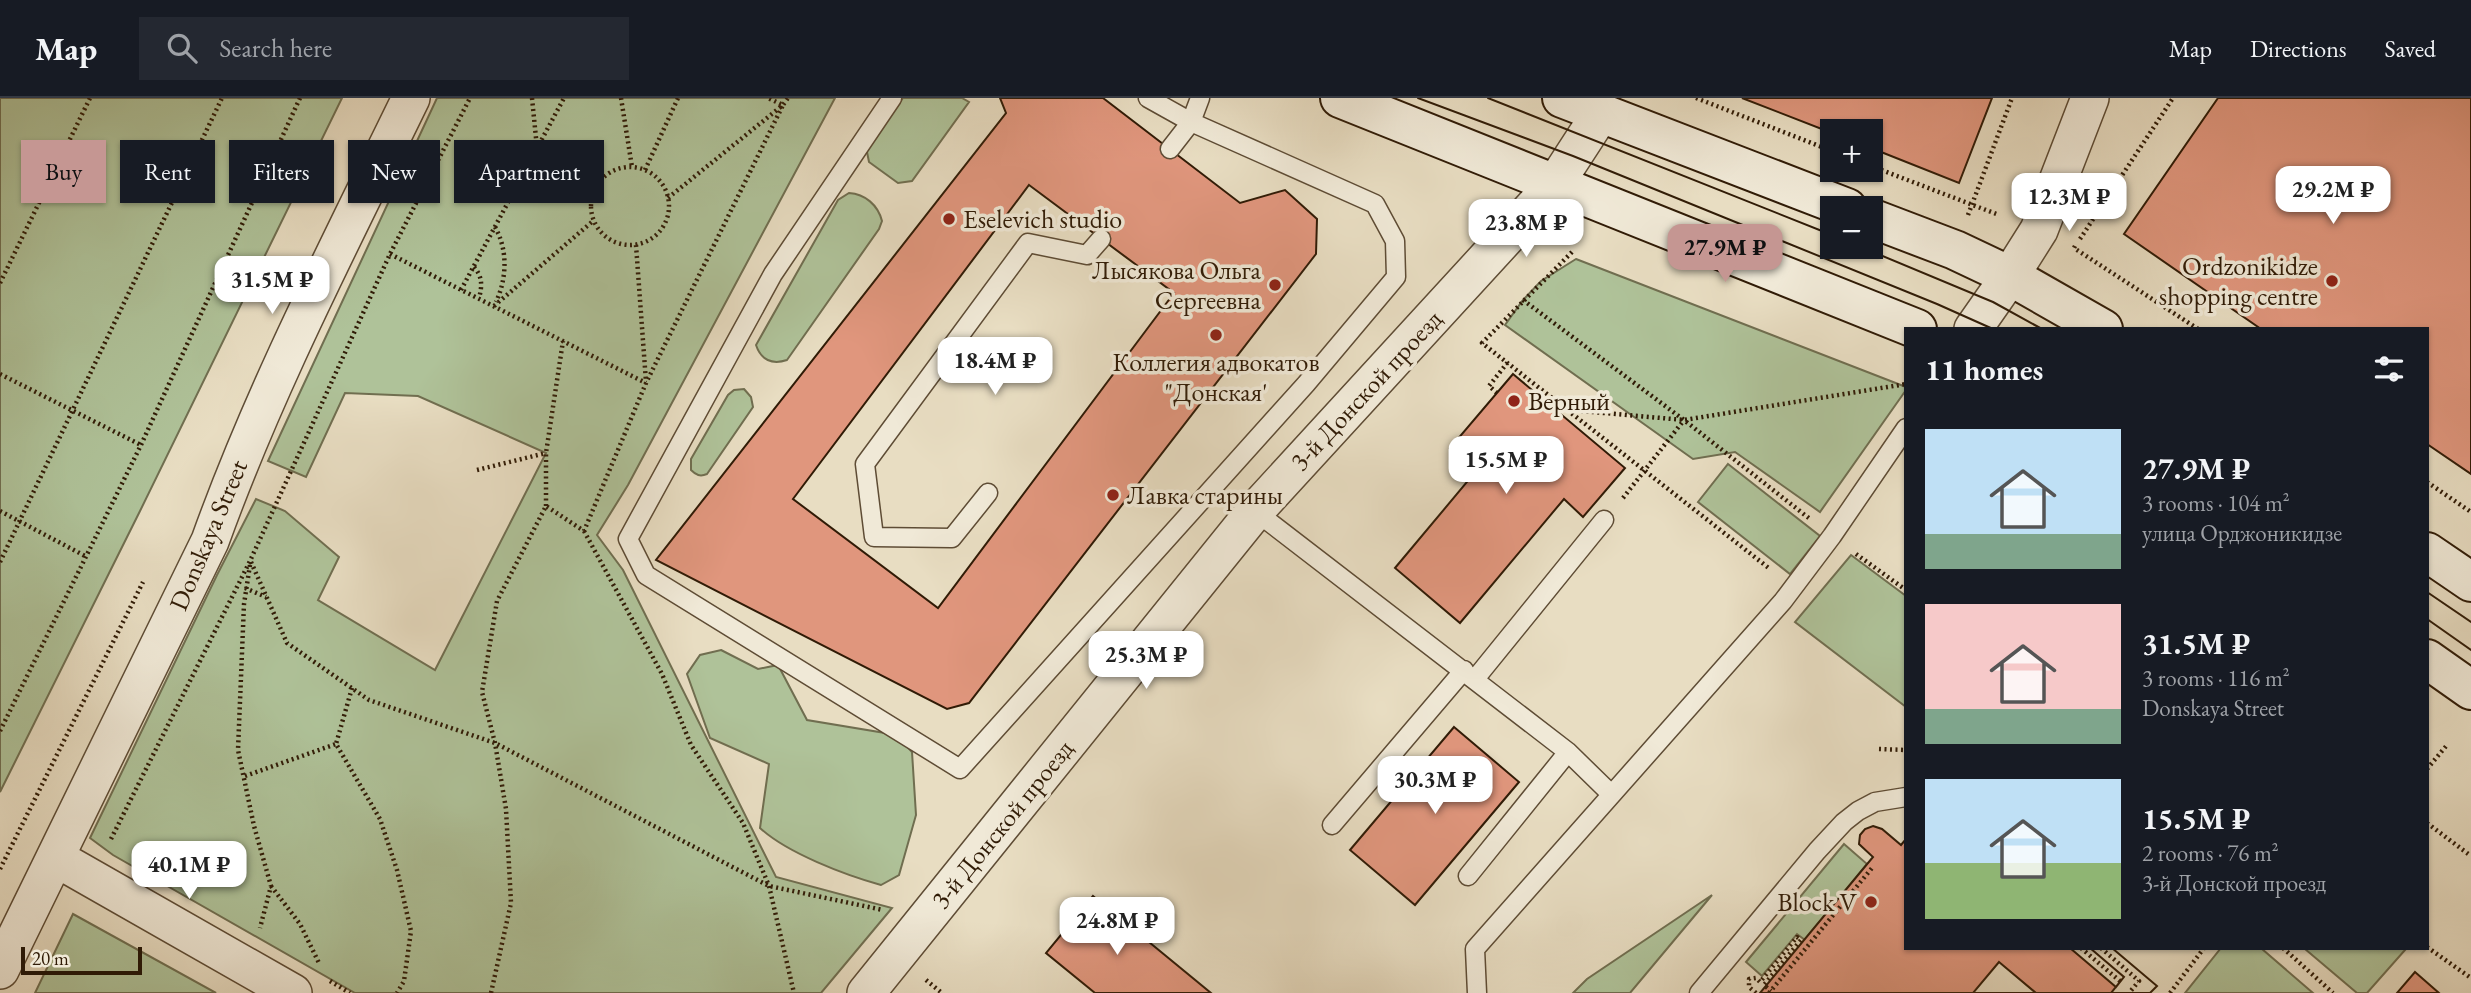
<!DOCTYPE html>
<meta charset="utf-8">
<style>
:root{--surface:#171b24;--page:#242831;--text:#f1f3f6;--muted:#9ea1a6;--line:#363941;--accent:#c59692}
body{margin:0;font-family:"EB Garamond",serif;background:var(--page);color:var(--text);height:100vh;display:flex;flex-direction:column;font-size:26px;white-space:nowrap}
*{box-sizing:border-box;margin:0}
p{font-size:23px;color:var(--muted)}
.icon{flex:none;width:38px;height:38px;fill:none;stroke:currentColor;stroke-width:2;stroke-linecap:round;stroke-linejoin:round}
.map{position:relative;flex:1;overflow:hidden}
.drawer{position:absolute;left:1904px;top:229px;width:525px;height:623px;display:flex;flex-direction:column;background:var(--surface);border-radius:0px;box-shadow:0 2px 5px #0004}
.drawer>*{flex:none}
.banner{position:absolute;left:21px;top:42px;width:665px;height:63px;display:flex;gap:14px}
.tools{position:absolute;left:1820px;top:21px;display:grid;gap:14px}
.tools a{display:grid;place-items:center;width:63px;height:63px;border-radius:0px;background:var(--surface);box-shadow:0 2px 5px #0004;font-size:35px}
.scale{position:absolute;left:21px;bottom:18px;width:121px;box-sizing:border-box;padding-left:7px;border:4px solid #301b06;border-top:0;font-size:19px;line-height:24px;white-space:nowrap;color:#301b06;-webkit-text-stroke:5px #f0e9d7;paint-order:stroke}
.price{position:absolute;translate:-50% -60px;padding:0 16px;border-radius:14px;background:#fff;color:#222;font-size:23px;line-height:46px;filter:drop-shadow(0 2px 4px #0008)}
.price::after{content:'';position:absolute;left:50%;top:42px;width:21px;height:16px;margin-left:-10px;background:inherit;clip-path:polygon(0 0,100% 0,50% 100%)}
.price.current{background:var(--accent);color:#111}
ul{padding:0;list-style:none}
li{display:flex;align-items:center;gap:21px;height:175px;padding:0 21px}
li span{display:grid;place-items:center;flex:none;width:196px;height:140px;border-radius:0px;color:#555}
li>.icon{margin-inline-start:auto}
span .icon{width:84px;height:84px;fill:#fffc;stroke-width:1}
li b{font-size:30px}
h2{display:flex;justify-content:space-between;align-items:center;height:84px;padding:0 21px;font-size:30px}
.tag{padding:0 24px;border-radius:0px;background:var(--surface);box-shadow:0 2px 5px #0004;font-size:24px;line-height:63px}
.tag.current{background:var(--accent);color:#111}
header{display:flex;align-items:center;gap:42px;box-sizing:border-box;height:98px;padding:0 35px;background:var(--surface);border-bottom:2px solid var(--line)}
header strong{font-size:33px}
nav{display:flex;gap:38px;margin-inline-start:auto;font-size:24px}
.search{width:490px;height:63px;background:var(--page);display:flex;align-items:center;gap:18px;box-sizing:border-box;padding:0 24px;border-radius:0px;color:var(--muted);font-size:26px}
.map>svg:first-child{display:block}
.green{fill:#afc299;stroke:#706e50;stroke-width:2}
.building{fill:#e0967d;stroke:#301b06;stroke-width:2;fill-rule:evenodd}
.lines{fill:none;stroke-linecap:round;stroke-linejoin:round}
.lane-casing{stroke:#5e4c35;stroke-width:21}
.street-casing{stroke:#5e4c35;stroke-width:40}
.secondary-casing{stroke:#301b06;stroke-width:42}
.path{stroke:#301b06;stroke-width:4.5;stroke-dasharray:2 3.5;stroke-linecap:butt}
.lane{stroke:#f0e9d7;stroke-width:18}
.street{stroke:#f0e9d7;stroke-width:37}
.secondary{stroke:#f0e9d7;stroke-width:38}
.tram{stroke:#301b06;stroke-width:2}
.poi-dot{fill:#8f2418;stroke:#f0e9d7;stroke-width:2.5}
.labels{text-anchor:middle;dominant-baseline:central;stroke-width:7;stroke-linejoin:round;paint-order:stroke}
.poi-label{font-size:26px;fill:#301b06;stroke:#f0e9d7;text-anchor:start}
.street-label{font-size:26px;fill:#301b06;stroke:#f0e9d7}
</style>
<header>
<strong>Map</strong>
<div class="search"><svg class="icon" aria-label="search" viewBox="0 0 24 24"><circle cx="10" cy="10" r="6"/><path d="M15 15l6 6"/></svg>Search here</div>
<nav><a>Map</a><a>Directions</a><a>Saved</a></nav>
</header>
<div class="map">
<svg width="2471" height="895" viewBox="0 0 2471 895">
<rect width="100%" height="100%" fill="#e8ddc2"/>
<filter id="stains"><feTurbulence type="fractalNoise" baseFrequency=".00286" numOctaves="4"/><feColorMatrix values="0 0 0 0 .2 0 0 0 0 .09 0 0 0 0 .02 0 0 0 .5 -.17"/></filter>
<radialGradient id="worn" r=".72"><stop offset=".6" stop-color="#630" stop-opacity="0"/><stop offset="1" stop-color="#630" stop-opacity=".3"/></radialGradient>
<!-- green -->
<path class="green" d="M0,0H342L140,413L0,694Z
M437,0H835L628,387L597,437L623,472L776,779L892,810L821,895H355L113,757L90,740L217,477L256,401L285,413L339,459L318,502L435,572L546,355L418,298L345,295L306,379L268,363Z
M903,0H962L969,4L912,83L898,85L869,64L866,49Z
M849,95C865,96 878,107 882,123L879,131L787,262C772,267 761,262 756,247L838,102Z
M1576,161L1906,289V292L1820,414L1735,354L1693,361L1505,227L1523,202L1541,183Z
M744,291L751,299L753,309L707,376C700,379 696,377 691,372V361L728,297L734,292Z
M1728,366L1820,438L1790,476L1698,404Z
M1851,457L1906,498V609L1795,524Z
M721,552L758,571L778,567L807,622L897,637L912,654L916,717L899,777L881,787C845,777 787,755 760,730L769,666L710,640L687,576L700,557Z
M1844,746L1867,766L1805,842L1797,836L1762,878L1746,864Z
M1712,797L1630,895H1573L1587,881Z
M73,816L216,895H35Z
M2221,850L2262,851L2313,895H2185Z
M2403,850L2405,852L2367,895H2357L2305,851Z"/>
<!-- building -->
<path class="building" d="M1000,0H1103L1240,105L1285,92L1317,121L1316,156L969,605L947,611L656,462L1006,15ZM1029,87L1174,195L938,510L793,401Z
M1742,0H1992L1959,85L1871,50V33H1832V35Z
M2218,0H2471V376L2427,346V231H2261L2124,136Z
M1513,276L1625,370L1583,419L1564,401L1460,525L1395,470L1477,372L1450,350Z
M1454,629L1519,684L1415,807L1350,752Z
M1873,728L1882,731L1901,747L1906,741V850H2070L2116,889L2124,879L2090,850H2112L2157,888L2150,895H1760L1873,759L1859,746L1860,737L1865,731Z
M1093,798L1211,895H1095L1046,855Z
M2090,850H2112L2157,888L2150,895H2111L2124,879Z
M1999,864L2036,895H1973Z
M2415,874L2439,895H2397Z"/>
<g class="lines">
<defs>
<path id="lane" d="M892,0L773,176L628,441L646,477L960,671L1306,286L1396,179L1395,143L1375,106L1191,24L1148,0
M1170,51L1191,24L1200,0
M988,395L952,440L874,439L865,366L1028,145L1087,157L1101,141
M1255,413L1568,654L1611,696
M1475,581L1604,422
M1332,727L1464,572
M1468,778L1568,654
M1477,895L1475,851L1783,503L1832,438L1906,330
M1699,895L1817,753L1844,724L1858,713L1875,704L1906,699"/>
<path id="street" d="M1973,231L2010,178L2039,132L2090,0
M56,760L293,895
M0,872L210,443C265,290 340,146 411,0
M866,895L1255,413L1555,86L1601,15"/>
<path id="secondary" d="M1340,0L1917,231
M1562,0L1847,110
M1871,120L1955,152L2010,178L2103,231
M2427,454L2471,484
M2427,561L2471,592"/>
</defs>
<!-- lane casing -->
<use href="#lane" class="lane-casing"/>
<!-- street casing -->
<use href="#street" class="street-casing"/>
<!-- secondary casing -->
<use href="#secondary" class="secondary-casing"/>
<!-- path -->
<path class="path" d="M532,0L537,50
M621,0L632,69
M1696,0L1832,53
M1871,68L1999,117
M591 108a39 39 0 1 1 78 0a39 39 0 1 1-78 0Z
M645,72L678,0
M668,100L783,7L788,0
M1968,117L2012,0
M495,129C508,152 507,180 496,204
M2080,141L2173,0
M636,147L646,284
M2075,148L2074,150L2198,231
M1572,154L1482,245L1770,471
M390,156L646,285
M474,169C483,179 482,189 479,200
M0,185L90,0
M461,192L564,0
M1523,202L1684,322L1810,421
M494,208L593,123
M0,276L141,347
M1497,295L1489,288L1508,264
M1570,312L1684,322L1906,286
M477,372L546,355
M2427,384L2471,414
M1623,400L1684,322
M546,408V355L563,243
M0,413L87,459
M584,433L662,576L691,647L743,725L769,788L794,895
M1856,456L1906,492
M0,464L222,0
M251,464L287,545L369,602L495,645L769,788L883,812
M250,467L244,506L238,652L254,728L271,788L260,830
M245,490L266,499
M352,590L336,646L380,721L397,772L411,833L404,883L397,895
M0,633L141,347L300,0
M1879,651L1906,652
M2427,671L2447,647
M245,678L336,646
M2427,725L2471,758
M111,741L250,463L390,156L470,0
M0,771L143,484
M271,788L300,826L319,865
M2427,849L2471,880
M2081,850L2121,884
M2101,850L2139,883L2129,895
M2283,850L2333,895
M926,882L942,895
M330,883L350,895
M491,895L511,805L506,711L495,645L482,594L497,503L546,408L584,433L646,285L783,7L768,0
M1756,895L1749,889V881L1756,880L1760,884L1797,839L1801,842L1764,887L1771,893
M1769,895L1872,770
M2170,895L2204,850"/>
<!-- lane -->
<use href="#lane" class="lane"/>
<!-- street -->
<use href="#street" class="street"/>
<!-- secondary -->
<use href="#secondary" class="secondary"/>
<!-- tram -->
<path class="tram" d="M1418,0L1573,58L1937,206L1993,231
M1488,0L1832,137
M1861,149L1993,204L2042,231
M2427,494L2471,524
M2427,521L2471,552"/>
</g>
<!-- markers -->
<g class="poi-dot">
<circle cx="949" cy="121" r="7"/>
<circle cx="2332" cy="183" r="7"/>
<circle cx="1275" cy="187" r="7"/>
<circle cx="1216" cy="237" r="7"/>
<circle cx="1514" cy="303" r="7"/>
<circle cx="1113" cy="397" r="7"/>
<circle cx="1871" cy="804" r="7"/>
</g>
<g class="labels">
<!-- poi labels -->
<g class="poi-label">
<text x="963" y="121">Eselevich studio</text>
<text x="2318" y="168" text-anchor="end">Ordzonikidze<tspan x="2318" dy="30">shopping centre</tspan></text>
<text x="1261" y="172" text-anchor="end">Лысякова Ольга<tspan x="1261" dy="30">Сергеевна</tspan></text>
<text x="1216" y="264" text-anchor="middle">Коллегия адвокатов<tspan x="1216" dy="30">"Донская'</tspan></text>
<text x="1528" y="303">Верный</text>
<text x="1127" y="397">Лавка старины</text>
<text x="1857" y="804" text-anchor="end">Block V</text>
</g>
<!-- street labels -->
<g class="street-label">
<text transform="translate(1366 292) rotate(-47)">3-й Донской проезд</text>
<text transform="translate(208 437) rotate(-67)">Donskaya Street</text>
<text transform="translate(1002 726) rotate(-51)">3-й Донской проезд</text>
</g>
</g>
<rect width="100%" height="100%" filter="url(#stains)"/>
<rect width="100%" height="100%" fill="url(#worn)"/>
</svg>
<div class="tools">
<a>+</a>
<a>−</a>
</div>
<div class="scale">20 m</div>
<b class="price" style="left:2333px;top:128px">29.2M ₽</b>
<b class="price" style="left:2069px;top:135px">12.3M ₽</b>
<b class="price" style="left:1526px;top:161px">23.8M ₽</b>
<b class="price current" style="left:1725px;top:186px">27.9M ₽</b>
<b class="price" style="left:272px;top:218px">31.5M ₽</b>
<b class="price" style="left:995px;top:299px">18.4M ₽</b>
<b class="price" style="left:1506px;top:398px">15.5M ₽</b>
<b class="price" style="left:1146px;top:593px">25.3M ₽</b>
<b class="price" style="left:1435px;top:718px">30.3M ₽</b>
<b class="price" style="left:189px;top:803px">40.1M ₽</b>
<b class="price" style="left:1117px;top:859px">24.8M ₽</b>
<div class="banner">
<a class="tag current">Buy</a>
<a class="tag">Rent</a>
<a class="tag">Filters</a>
<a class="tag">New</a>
<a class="tag">Apartment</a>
</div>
<section class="drawer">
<h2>11 homes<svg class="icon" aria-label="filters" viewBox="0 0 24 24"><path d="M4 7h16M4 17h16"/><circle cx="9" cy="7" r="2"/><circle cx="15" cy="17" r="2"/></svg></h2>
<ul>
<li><span style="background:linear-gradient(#bfe0f5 75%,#7fa58c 0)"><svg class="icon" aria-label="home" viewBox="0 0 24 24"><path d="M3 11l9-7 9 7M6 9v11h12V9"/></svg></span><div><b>27.9M ₽</b><p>3 rooms · 104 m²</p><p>улица Орджоникидзе</p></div></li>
<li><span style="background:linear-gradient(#f6c9c9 75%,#7fa58c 0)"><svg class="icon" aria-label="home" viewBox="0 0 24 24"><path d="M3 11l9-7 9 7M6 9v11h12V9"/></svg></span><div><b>31.5M ₽</b><p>3 rooms · 116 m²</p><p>Donskaya Street</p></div></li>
<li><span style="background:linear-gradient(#bfe0f5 60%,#8fb573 0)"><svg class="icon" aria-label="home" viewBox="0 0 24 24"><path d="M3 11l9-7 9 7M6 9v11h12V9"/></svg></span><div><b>15.5M ₽</b><p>2 rooms · 76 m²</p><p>3-й Донской проезд</p></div></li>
</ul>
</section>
</div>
